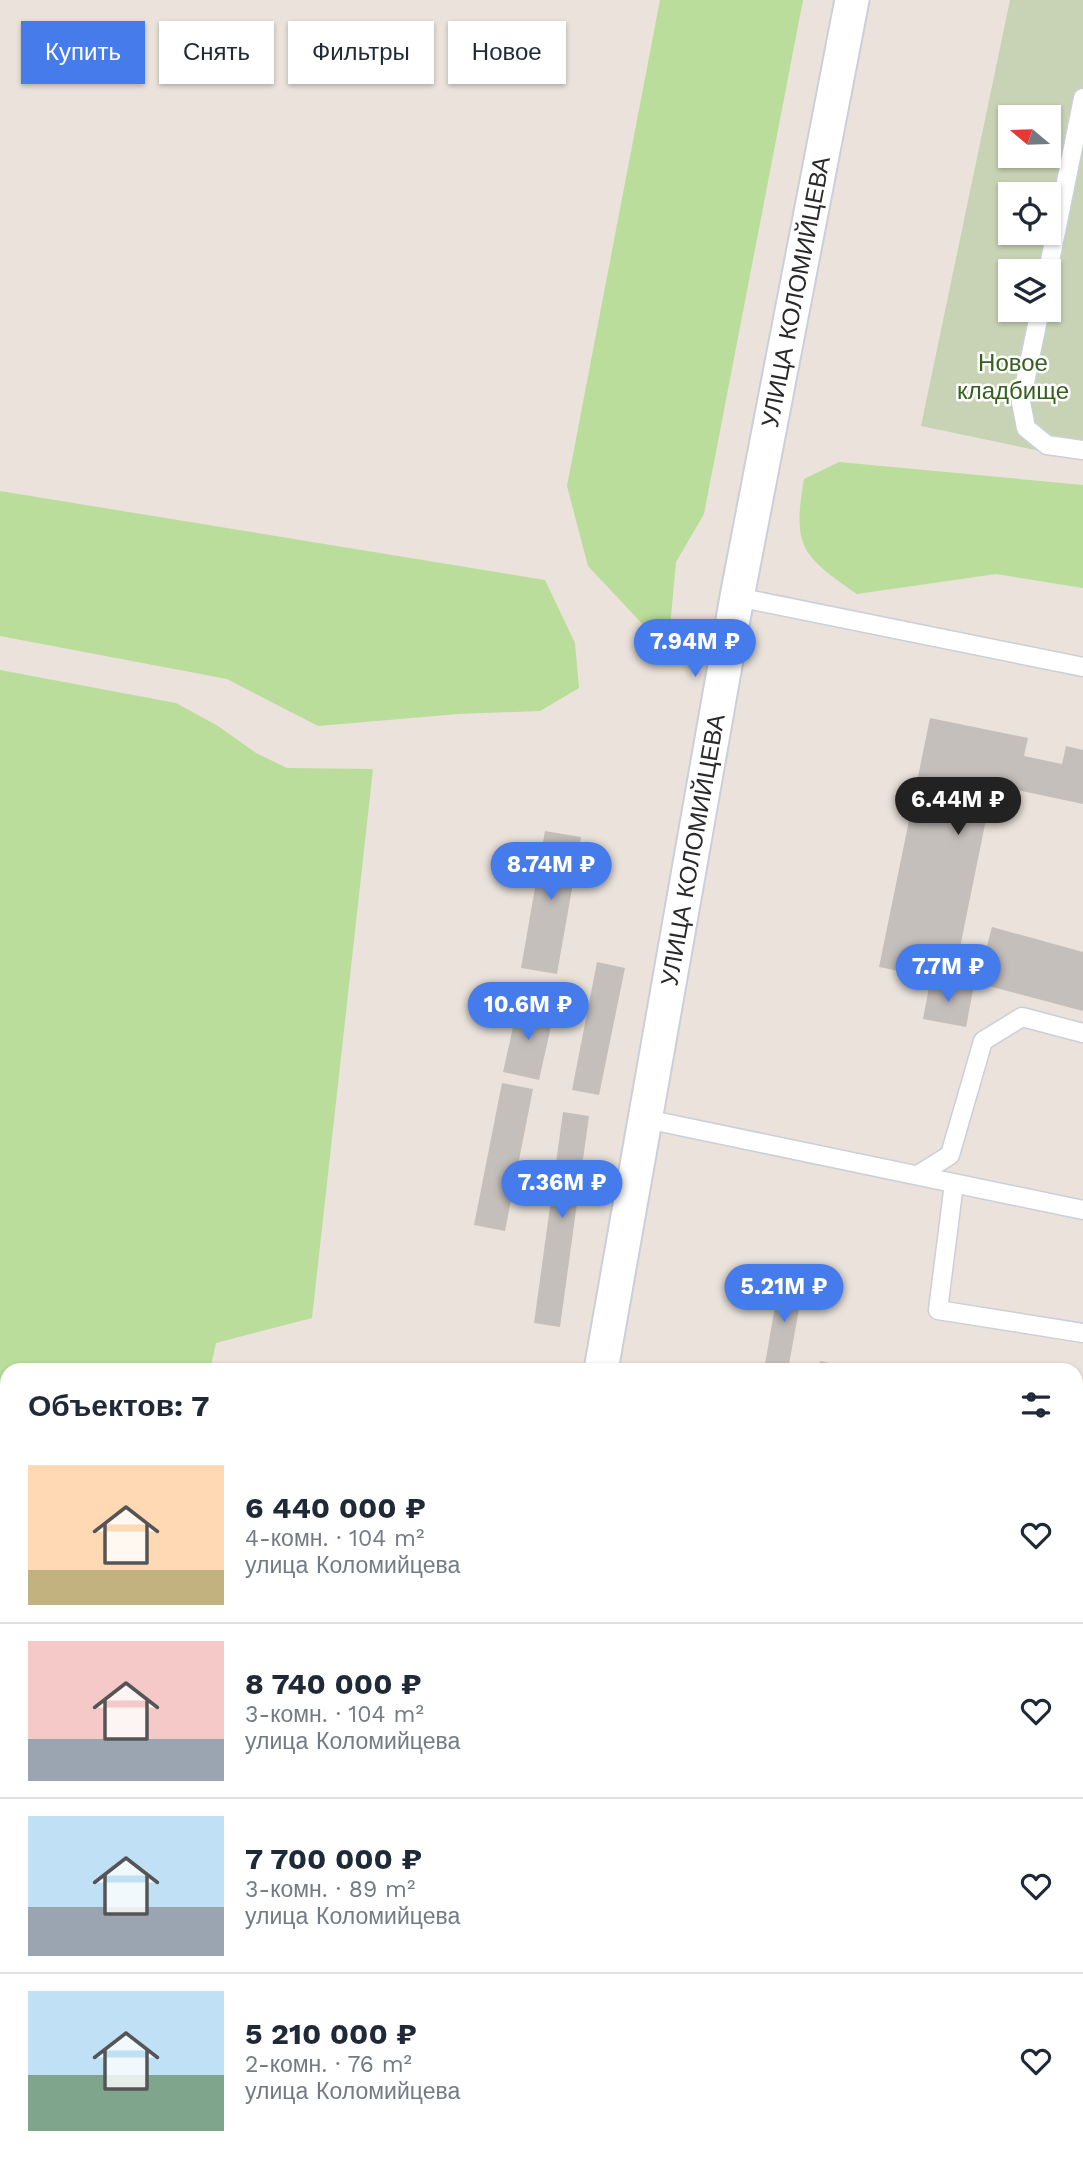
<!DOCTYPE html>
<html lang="ru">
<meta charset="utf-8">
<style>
:root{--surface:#fff;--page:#f6f6f7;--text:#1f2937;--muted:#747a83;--line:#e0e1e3;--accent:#467bec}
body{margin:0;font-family:"Work Sans",sans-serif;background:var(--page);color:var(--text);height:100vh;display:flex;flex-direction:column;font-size:26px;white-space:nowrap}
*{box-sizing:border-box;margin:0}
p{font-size:23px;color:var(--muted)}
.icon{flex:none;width:38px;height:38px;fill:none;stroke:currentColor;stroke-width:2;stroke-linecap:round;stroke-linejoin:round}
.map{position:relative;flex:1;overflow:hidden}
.sheet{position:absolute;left:0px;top:1363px;width:1083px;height:800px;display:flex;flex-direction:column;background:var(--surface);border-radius:21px 21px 0 0;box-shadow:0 2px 5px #0004}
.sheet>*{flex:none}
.banner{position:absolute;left:21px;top:21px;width:700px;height:63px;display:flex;gap:14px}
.needle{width:46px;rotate:289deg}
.fabs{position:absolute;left:998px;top:105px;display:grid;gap:14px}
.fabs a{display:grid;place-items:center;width:63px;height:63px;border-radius:0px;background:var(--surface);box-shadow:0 2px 5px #0004;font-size:35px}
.price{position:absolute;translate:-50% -60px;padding:0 16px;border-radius:24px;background:var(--accent);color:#fff;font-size:23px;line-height:46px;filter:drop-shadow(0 2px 4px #0008)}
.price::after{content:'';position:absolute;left:50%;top:42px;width:21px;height:16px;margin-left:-10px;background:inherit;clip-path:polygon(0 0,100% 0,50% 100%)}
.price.selected{background:#222;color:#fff}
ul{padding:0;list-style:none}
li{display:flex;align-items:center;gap:21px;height:175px;padding:0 28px}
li+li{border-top:2px solid var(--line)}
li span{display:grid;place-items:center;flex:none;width:196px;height:140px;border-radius:0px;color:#555}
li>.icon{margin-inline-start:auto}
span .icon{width:84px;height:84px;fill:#fffc;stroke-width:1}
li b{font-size:30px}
h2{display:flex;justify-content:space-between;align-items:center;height:84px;padding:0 28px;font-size:30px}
.pill{padding:0 24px;border-radius:0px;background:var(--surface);box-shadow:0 2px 5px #0004;font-size:24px;line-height:63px}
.pill.selected{background:var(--accent);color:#fff}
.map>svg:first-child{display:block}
.industrial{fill:#dddbe3}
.green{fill:#badd9b}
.cemetery{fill:#c7d3b4;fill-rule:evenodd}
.building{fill:#c5bfbb}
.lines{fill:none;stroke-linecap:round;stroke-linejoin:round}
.service-casing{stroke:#cacfd9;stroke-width:21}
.minor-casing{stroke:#cacfd9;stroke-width:37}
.service{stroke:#fff;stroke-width:18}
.minor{stroke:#fff;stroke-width:33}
.labels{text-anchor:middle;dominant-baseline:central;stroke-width:5;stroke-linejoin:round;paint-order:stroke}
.street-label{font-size:24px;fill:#292929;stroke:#fff}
.park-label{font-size:24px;fill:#35601f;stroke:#fff}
</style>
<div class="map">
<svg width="1083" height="2162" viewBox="0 0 1083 2162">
<rect width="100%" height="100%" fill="#eae2db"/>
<!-- industrial -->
<path class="industrial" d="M1076,2137L1083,2138V2162H490L491,2156H1076Z"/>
<!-- green -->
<path class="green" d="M660,0H803L704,514L676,562L670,627L649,631L588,566L567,486Z
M839,462L1083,485V588L996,574L857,594C802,556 792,547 804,479Z
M0,491L545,580L575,643L579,688L540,711L458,714L318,726L227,679L0,636Z
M0,670L176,703L218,726L256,753L287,768L373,769L312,1318L216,1343L210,1370H7V2156H240L245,2162H0Z"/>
<!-- cemetery -->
<path class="cemetery" d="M1010,0H1083V460L921,426ZM1010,117H1048V156H1010ZM1010,194H1048V233H1010ZM1010,271H1048V310H1010Z"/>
<!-- building -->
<path class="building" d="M930,718L1028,738L1024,756L1062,764L1066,746L1083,750V804L993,785L953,982L879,967Z
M545,831L581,837L557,974L521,968Z
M992,927L1083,952V1011L977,983Z
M597,962L625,968L599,1095L572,1090Z
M930,982L973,990L966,1027L923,1019Z
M518,1005L554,1013L539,1080L503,1072Z
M502,1083L533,1089L505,1231L474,1225Z
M563,1112L589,1116L560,1327L534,1323Z
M780,1277L804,1281L788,1370H764Z
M820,1361L858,1369V1370H818Z
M1076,1449L1083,1450V1529L1076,1528Z
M721,2156H769L796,2161L720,2162Z"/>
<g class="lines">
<defs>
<path id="service" d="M1048,271L1083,98
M1040,310L1021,402L1026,428L1047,445L1083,450
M737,597L1083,667
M646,1119L1083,1210
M918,1175L950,1155L983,1041L1022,1017L1083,1033
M954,1183L938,1310L1083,1333
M1076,2097L1083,2098"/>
<path id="minor" d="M601,1370L737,597L852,0
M460,2162L461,2156"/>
</defs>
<!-- service casing -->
<use href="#service" class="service-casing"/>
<!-- minor casing -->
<use href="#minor" class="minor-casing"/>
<!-- service -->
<use href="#service" class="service"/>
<!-- minor -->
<use href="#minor" class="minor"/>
</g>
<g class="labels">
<!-- street labels -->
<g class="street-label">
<text transform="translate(796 292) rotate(-79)">УЛИЦА КОЛОМИЙЦЕВА</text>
<text transform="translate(693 850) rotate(-80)">УЛИЦА КОЛОМИЙЦЕВА</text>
</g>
<!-- park labels -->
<g class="park-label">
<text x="1013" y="363">Новое<tspan x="1013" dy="28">кладбище</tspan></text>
</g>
</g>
</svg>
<div class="fabs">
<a><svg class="needle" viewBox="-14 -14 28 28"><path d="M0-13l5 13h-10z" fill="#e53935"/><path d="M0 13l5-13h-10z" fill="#747a83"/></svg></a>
<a><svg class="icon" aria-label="locate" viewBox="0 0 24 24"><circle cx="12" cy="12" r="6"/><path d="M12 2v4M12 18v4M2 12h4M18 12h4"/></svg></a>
<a><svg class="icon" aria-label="layers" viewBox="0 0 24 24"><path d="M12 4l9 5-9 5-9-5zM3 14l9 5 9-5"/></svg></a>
</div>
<b class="price" style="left:695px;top:679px">7.94M ₽</b>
<b class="price selected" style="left:958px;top:837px">6.44M ₽</b>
<b class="price" style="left:551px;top:902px">8.74M ₽</b>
<b class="price" style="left:948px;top:1004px">7.7M ₽</b>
<b class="price" style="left:528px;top:1042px">10.6M ₽</b>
<b class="price" style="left:562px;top:1220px">7.36M ₽</b>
<b class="price" style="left:784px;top:1324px">5.21M ₽</b>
<div class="banner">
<a class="pill selected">Купить</a>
<a class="pill">Снять</a>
<a class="pill">Фильтры</a>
<a class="pill">Новое</a>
</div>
<section class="sheet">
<h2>Объектов: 7<svg class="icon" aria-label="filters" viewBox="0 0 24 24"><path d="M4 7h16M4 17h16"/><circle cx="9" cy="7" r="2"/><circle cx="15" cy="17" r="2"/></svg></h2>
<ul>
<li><span style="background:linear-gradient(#ffd9b3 75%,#c2b280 0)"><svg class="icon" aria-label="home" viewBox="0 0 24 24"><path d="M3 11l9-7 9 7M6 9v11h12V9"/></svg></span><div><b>6 440 000 ₽</b><p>4-комн. · 104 m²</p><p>улица Коломийцева</p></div><svg class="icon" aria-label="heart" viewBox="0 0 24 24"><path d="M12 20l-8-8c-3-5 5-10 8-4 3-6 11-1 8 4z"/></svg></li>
<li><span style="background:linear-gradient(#f6c9c9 70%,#9aa5b1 0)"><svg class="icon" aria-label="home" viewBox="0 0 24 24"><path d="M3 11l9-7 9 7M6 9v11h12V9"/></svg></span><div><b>8 740 000 ₽</b><p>3-комн. · 104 m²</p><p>улица Коломийцева</p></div><svg class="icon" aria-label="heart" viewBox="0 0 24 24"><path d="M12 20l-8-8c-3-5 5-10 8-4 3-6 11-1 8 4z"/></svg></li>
<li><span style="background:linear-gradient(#bfe0f5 65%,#9aa5b1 0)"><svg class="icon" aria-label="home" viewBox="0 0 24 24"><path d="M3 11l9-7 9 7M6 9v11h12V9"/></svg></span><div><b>7 700 000 ₽</b><p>3-комн. · 89 m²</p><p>улица Коломийцева</p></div><svg class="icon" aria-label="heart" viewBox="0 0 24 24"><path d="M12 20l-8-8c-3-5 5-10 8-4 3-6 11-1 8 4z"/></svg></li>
<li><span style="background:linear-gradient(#bfe0f5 60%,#7fa58c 0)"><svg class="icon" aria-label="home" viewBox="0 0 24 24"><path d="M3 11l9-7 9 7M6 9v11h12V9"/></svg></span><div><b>5 210 000 ₽</b><p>2-комн. · 76 m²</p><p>улица Коломийцева</p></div><svg class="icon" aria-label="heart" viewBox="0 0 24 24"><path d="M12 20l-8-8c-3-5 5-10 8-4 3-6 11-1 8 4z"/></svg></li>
</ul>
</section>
</div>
